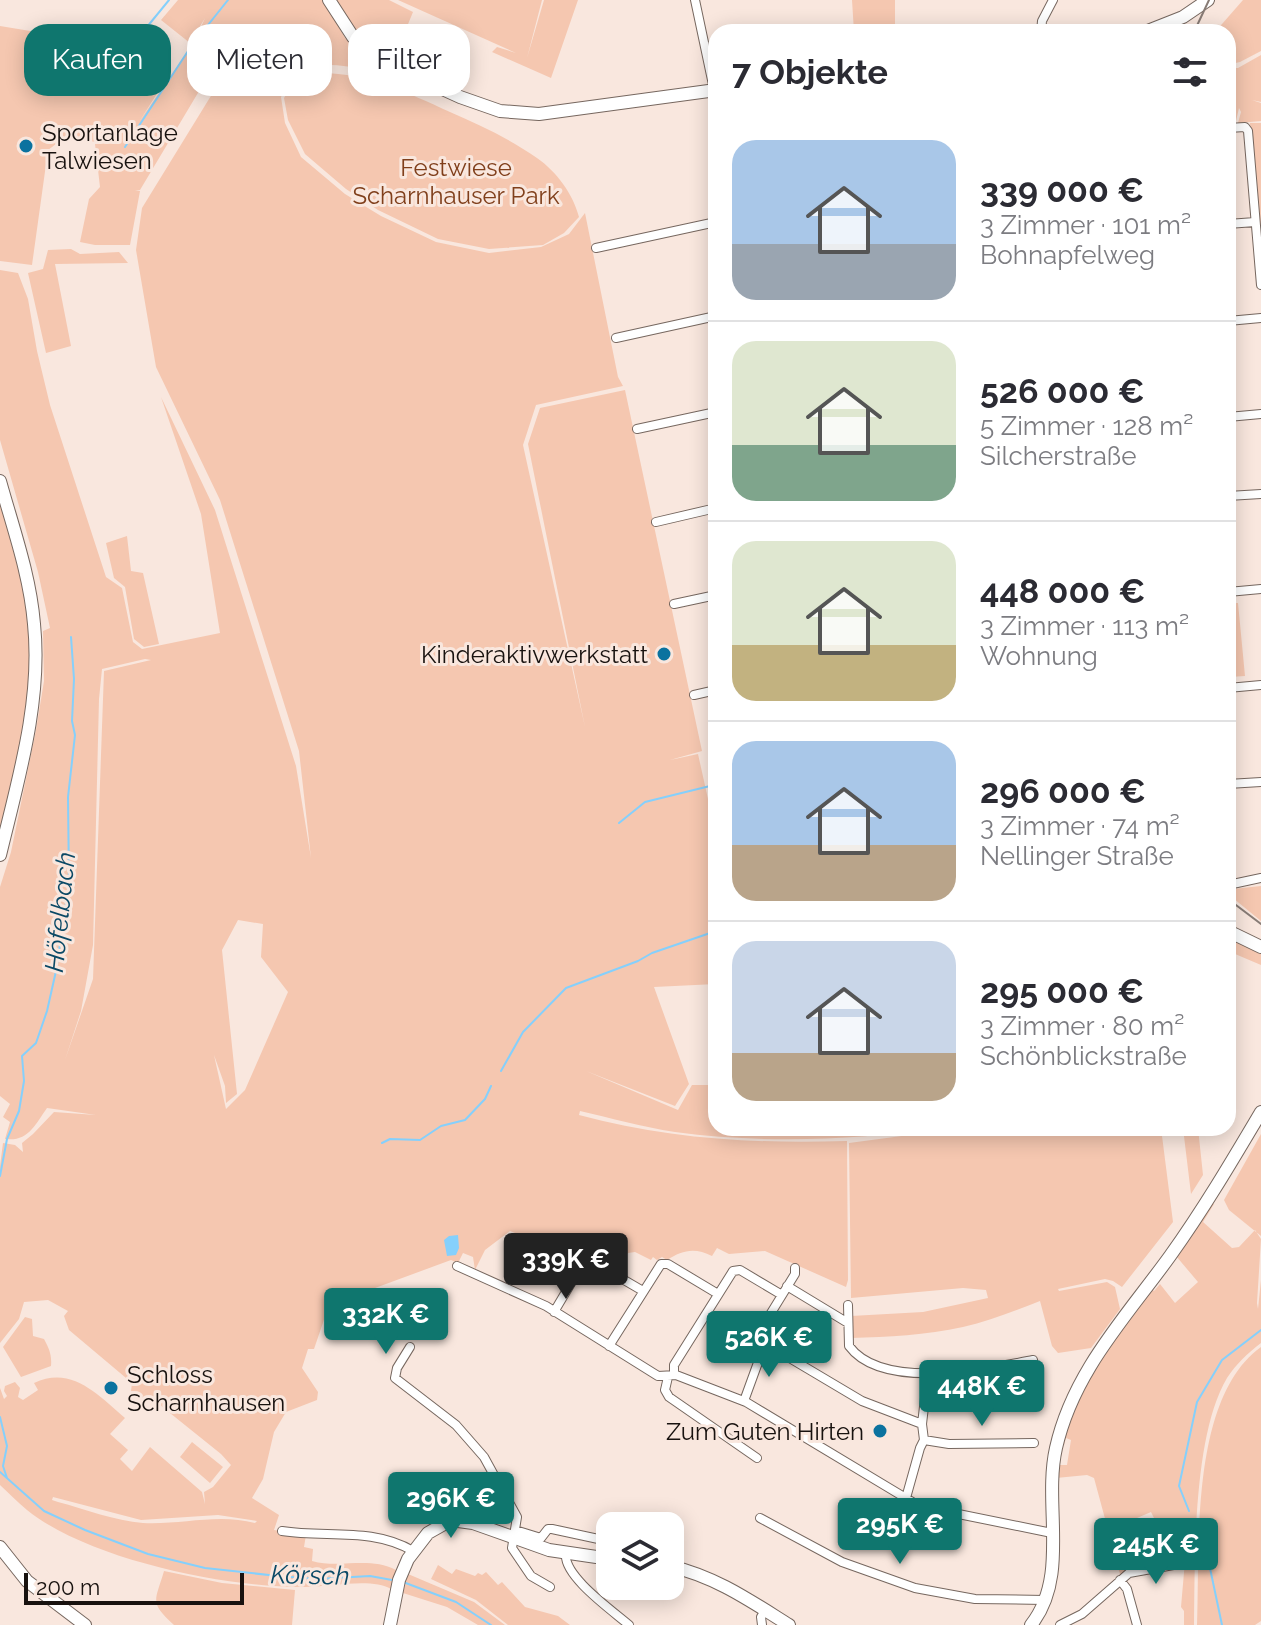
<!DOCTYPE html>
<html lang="de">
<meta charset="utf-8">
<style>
:root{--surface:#fff;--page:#f7f7f7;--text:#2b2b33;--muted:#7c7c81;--line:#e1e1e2;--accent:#0f766e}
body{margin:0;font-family:Raleway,sans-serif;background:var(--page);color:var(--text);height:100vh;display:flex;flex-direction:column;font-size:30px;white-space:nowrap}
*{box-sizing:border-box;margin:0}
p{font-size:26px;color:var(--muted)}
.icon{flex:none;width:44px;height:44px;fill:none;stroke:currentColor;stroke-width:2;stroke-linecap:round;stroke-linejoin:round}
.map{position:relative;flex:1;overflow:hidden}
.panel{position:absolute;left:708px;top:24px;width:528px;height:1112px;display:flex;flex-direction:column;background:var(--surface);border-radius:24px;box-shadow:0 4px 20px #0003}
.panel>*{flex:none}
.guide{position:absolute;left:24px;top:24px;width:564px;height:72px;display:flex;gap:16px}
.controls{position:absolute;left:596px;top:1512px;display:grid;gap:16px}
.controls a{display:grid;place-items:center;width:88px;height:88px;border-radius:16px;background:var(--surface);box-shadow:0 4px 20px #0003;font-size:40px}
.scale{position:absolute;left:24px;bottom:20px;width:220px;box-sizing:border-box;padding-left:8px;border:4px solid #18120f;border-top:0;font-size:22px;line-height:28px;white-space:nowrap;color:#18120f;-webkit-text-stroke:6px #f9e7de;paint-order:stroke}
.price{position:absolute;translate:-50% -68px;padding:0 18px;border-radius:8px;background:var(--accent);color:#fff;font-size:26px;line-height:52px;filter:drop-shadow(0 2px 4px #0008)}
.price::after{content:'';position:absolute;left:50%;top:48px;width:24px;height:18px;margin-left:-12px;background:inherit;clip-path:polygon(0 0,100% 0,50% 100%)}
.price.active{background:#222;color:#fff}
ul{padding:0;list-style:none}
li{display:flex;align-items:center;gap:24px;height:200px;padding:0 24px}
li+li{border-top:2px solid var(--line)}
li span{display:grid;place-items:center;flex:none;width:224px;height:160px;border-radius:24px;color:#555}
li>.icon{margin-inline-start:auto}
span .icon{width:96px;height:96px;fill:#fffc;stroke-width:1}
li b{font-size:34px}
h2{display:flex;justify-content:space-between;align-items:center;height:96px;padding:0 24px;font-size:34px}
.pill{padding:0 28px;border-radius:24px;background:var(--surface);box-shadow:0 4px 20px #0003;font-size:28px;line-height:72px}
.pill.active{background:var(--accent);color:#fff}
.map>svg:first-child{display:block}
.green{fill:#f5c7b0;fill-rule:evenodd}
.water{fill:#85d0fc}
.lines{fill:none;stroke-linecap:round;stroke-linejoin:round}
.stream{stroke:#85d0fc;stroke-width:2}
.minor-casing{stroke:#76675f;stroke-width:10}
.secondary-casing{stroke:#76675f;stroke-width:14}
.minor{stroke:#fff;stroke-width:8}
.secondary{stroke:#fff;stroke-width:12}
.tram{stroke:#887c76;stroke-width:2}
.poi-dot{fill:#0b729f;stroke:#f9e7de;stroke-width:3}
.labels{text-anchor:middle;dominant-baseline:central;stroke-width:6;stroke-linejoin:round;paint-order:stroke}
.poi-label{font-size:24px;fill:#18120f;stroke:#f9e7de;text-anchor:start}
.park-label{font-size:24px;fill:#803f1b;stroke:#f9e7de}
.water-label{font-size:26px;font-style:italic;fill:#0a4966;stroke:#f9e7de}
</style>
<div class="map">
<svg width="1261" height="1625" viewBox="0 0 1261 1625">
<rect width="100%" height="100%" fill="#f9e7de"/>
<!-- green -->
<path class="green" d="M178,0H323L345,38L377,67L374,72C356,67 336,64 318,65C275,68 262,78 220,56L140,190H135L140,191L130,245H95L80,242L89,199L100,187L95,144L119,143L68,140L60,141L48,150L32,265L0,261V26L133,48L145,62L167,78L139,122L194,42L205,18L190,43L161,20Z
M333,0H389L413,12L392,63L356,37Z
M398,0H542L527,58L544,0H578L551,78L492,52L497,47L516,53Z
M852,0H895V32H854Z
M1243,0H1261V51L1240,62L1231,64L1228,62V32H1215Z
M1261,55V102L1252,100L1261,103V121L1238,123L1241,112L1239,108L1236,121L1228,124V68H1238Z
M225,73L247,80L293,77L281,97L285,123L301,157L345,194L381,216L436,242L489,253L541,247L569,234L585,213L618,377L623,386L536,405L523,445L585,727L528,444L540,408L625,390L702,751L670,760L698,754L716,835V984L654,987L689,1084L675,1106L586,1071L678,1110L692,1085H716V1128H943C854,1140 764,1144 675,1132C642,1127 611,1118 580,1111L579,1115C667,1139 756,1144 847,1141L848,1280L846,1287L765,1251L729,1254L717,1248L712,1256C695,1247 682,1250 667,1260L662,1257L657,1260L653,1257L651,1260L635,1252L628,1253L624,1258L610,1253L604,1263L558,1239L553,1248L510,1231L485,1250L475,1270L473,1257L463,1253L458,1263L451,1260L329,1305L314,1349H308L302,1368L318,1392L317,1400L286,1412L274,1432L263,1479L252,1498L279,1515L274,1530L306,1535L304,1547L313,1549L312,1561C340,1569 369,1556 396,1570L391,1589C371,1577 325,1588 301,1587C223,1587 88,1559 27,1510C17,1502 9,1493 0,1485V1388L4,1399L7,1396L4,1391L5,1386L15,1382L20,1388L18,1397L23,1400L38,1390L34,1383C72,1365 98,1395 125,1418L110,1434L128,1450L120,1459L132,1471L150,1447L202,1492L205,1504L204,1492L213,1487L231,1465L221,1454L160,1405L140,1398L135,1392L131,1391L132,1383L69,1330L64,1316L68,1311L48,1300L24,1302L19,1319L0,1343V1166L3,1143L15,1145L23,1152L22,1143L33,1134L54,1112L96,1115L47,1108C35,1125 28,1142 5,1139L10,1122L3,1117L10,1104L0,1096V887L11,852L36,730L44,681L43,631L50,628L38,572L0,440V270L18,273L28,299L37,351L50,405L106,577L122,588L133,642L142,649L220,633L201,514L161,397L215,510L296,766L311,858L299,751L220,500L156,367L136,250L142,208ZM145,659L151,660L104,671L93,979L65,1060L81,1011L93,945L99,699L102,669ZM238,920L263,924L261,957L288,992L245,1090L226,1109L214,1055L225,1086L226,1103L237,1094L222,950ZM53,1497L141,1520L218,1515L257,1521L255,1523C218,1513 181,1525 143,1523C115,1521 85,1509 58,1502L52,1500Z
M321,73C368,73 408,93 450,112C480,125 510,139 537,158C557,172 573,194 579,217L564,233L543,245L489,249L438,239L378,210L346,189L305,154L288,120L284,98L294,81Z
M1250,123H1261V248V247Z
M71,249L80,254L119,252L128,263L55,264L71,346L46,353L28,273L43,269L48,250Z
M0,501L28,606L32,680L16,765L0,828Z
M127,536L131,571L143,573L159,644L144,647L134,639L125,587L114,578L106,543Z
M1228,603H1238L1245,676L1230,677Z
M1261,886V921L1228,894L1233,889Z
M1228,937L1261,954V965L1228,951Z
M962,1128H1161L1173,1222L1122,1287L1113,1281L1105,1279L1058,1289L1059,1291L1107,1282L1115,1287L1120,1309L1091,1348L1058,1353L1052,1346L1040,1301C1014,1311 989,1321 963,1327C926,1335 888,1337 851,1338V1316L923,1312L988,1298L986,1290L963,1288L851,1298L849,1143Z
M1183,1128H1198L1203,1175L1191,1194Z
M1261,1134V1236L1229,1210L1224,1200Z
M1211,1203L1214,1204L1203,1222L1232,1248L1239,1247L1255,1230L1261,1239L1257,1303L1258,1309L1261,1280V1343C1248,1353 1236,1364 1227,1378C1193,1435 1195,1558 1194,1625H1184V1611L1181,1607L1185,1561L1177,1562L1164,1526H1158L1151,1512L1130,1521L1135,1534L1122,1538L1131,1570L1120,1574L1094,1478L1087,1475L1056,1478L1059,1465H1067L1071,1440L1066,1438L1064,1445L1061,1444L1086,1379L1151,1288L1154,1291L1160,1284L1175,1303L1198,1282L1176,1256Z
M25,1317L32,1319L33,1336L44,1339C49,1348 52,1355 51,1366L21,1377L3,1347Z
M1261,1347V1621L1255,1625H1197C1200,1545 1190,1398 1261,1347Z
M192,1442L223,1467L210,1483L180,1457Z
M438,1565L452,1574L456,1569L475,1576L478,1573L482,1575L486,1572L498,1585L502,1582L525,1607L558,1616L570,1625H508L476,1600L431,1579Z
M164,1571L222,1583L295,1590L292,1625H174C149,1602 155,1602 164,1571Z
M408,1574L474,1602L505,1625H478L447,1607L403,1593Z"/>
<!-- water -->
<path class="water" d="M149 49a11 11 0 1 1 22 0a11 11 0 1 1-22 0Z
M458,1235L459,1248L456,1255L447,1256L444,1240L449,1236Z"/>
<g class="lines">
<!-- stream -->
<path class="stream" d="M142,33L169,0
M125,147L192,45L228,0
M715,806L716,808
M619,823L645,802L710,786
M501,1071L523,1032L566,988L638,961L652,953L716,931
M382,1143L390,1139L420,1140L441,1126L465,1120L485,1099L491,1086
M0,1176L7,1139L19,1111L24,1081L22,1056L36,1043L47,1011L56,971L69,883L68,797L75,735L72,721L74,679L71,637
M0,1417L7,1446L3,1466L7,1478
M0,1472L44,1511L85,1530L148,1554L205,1568L278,1576L317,1579L370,1576L392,1580
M1189,1511L1179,1486L1197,1402L1222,1360L1261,1330
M1201,1540L1207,1554L1222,1625
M403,1582L456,1602L491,1625"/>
<defs>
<path id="minor" d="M695,0L716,99
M1041,32L1042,21L1053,0
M1228,128L1245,127L1248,131L1261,285
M1228,224L1255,222
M596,248L716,222
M1228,321L1261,318
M616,338L716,316
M1228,417L1261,414
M637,429L716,412
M1228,496L1261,494
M656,522L716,508
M1228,592L1261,589
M674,604L716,595
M1228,688L1261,685
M694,695L716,690
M1228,784L1261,782
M713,785L716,784
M1228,885L1261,878
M457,1266L546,1306L658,1376L676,1375L746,1402L919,1506L1052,1533
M787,1286L848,1323
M848,1305L849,1346C882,1391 986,1369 1033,1360
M554,1312L583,1263L588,1259L643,1291
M609,1346L661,1264H668L718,1294
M764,1346L788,1357L862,1401L922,1424
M410,1347L397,1368L395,1378L456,1425L484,1457L517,1517L512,1548L531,1576L550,1587
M674,1375V1365L733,1271L740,1270L782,1295
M668,1377L665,1390L669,1397L757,1458
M744,1401L764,1346L771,1313L795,1274V1268
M924,1440L949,1444L1034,1443
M400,1483L423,1480L435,1483L448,1506L451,1520
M906,1498L920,1448L924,1440L922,1424L928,1372
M760,1518L842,1562L915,1588L975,1599L1045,1600
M515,1530L541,1538L548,1529H552L603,1540L607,1544L606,1558
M282,1531C326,1538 372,1527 413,1551
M566,1554C563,1576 613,1611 629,1625
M1120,1580L1127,1589L1137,1625
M762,1625L761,1617L766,1609
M1060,1625L1082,1614L1129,1573L1179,1564"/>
<path id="secondary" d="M329,0L353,37L381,61L460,97L500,111L539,114L716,90
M1038,32H1044
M1145,32L1183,17L1208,0
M0,481C13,528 30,575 34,624C42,701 18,780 0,855
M1228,931L1261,947
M0,1547L27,1581L85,1625
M670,1566C716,1577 749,1600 789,1625
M390,1625L399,1580L408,1559L428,1533L451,1520L473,1523L549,1550L610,1559
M1031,1625C1070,1576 1043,1505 1056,1448C1073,1372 1126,1317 1170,1256C1203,1210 1232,1161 1261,1112"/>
</defs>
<!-- minor casing -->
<use href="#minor" class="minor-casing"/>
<!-- secondary casing -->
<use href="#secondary" class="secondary-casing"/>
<!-- minor -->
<use href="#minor" class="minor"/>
<!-- secondary -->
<use href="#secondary" class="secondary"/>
<!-- tram -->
<path class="tram" d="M1194,32L1209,0
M1228,899L1261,924"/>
</g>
<!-- markers -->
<g class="poi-dot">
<circle cx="26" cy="146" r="8"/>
<circle cx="664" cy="654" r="8"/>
<circle cx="111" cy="1388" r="8"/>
<circle cx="880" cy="1431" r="8"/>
</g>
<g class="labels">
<!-- poi labels -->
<g class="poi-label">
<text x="42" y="132">Sportanlage<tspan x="42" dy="28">Talwiesen</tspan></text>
<text x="648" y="654" text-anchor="end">Kinderaktivwerkstatt</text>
<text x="127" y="1374">Schloss<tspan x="127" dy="28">Scharnhausen</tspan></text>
<text x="864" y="1431" text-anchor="end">Zum Guten Hirten</text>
</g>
<!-- park labels -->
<g class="park-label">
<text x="456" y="167">Festwiese<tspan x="456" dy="28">Scharnhauser Park</tspan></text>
</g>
<!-- water labels -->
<g class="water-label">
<text transform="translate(60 912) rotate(-84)">Höfelbach</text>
<text transform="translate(310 1575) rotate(1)">Körsch</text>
</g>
</g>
</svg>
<div class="controls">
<a><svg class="icon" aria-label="layers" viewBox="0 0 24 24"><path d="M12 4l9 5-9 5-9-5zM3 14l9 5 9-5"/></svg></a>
</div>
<div class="scale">200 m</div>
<b class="price active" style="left:566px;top:1301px">339K €</b>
<b class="price" style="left:386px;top:1356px">332K €</b>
<b class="price" style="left:769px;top:1379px">526K €</b>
<b class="price" style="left:982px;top:1428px">448K €</b>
<b class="price" style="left:451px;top:1540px">296K €</b>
<b class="price" style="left:900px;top:1566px">295K €</b>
<b class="price" style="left:1156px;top:1586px">245K €</b>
<div class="guide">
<a class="pill active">Kaufen</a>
<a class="pill">Mieten</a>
<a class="pill">Filter</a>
</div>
<section class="panel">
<h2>7 Objekte<svg class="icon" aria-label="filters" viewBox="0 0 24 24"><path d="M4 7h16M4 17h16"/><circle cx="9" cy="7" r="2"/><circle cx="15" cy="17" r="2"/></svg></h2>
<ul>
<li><span style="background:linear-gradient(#a9c7e8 65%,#9aa5b1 0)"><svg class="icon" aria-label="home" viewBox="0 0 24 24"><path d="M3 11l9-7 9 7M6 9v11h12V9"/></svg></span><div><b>339 000 €</b><p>3 Zimmer · 101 m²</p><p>Bohnapfelweg</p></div></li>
<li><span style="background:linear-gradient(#dfe7d0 65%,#7fa58c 0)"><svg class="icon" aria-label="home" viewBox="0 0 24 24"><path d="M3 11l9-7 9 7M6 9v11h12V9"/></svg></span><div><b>526 000 €</b><p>5 Zimmer · 128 m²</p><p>Silcherstraße</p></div></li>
<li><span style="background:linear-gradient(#dfe7d0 65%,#c2b280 0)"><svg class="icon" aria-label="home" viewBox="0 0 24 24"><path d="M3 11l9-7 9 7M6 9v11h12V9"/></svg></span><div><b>448 000 €</b><p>3 Zimmer · 113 m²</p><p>Wohnung</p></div></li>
<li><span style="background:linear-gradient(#a9c7e8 65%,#b9a48a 0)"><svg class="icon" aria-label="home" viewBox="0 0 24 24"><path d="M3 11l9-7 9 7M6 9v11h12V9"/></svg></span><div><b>296 000 €</b><p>3 Zimmer · 74 m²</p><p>Nellinger Straße</p></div></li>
<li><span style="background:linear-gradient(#c9d6e8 70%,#b9a48a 0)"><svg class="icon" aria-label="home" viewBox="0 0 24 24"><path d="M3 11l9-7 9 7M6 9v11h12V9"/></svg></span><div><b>295 000 €</b><p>3 Zimmer · 80 m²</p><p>Schönblickstraße</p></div></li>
</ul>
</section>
</div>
